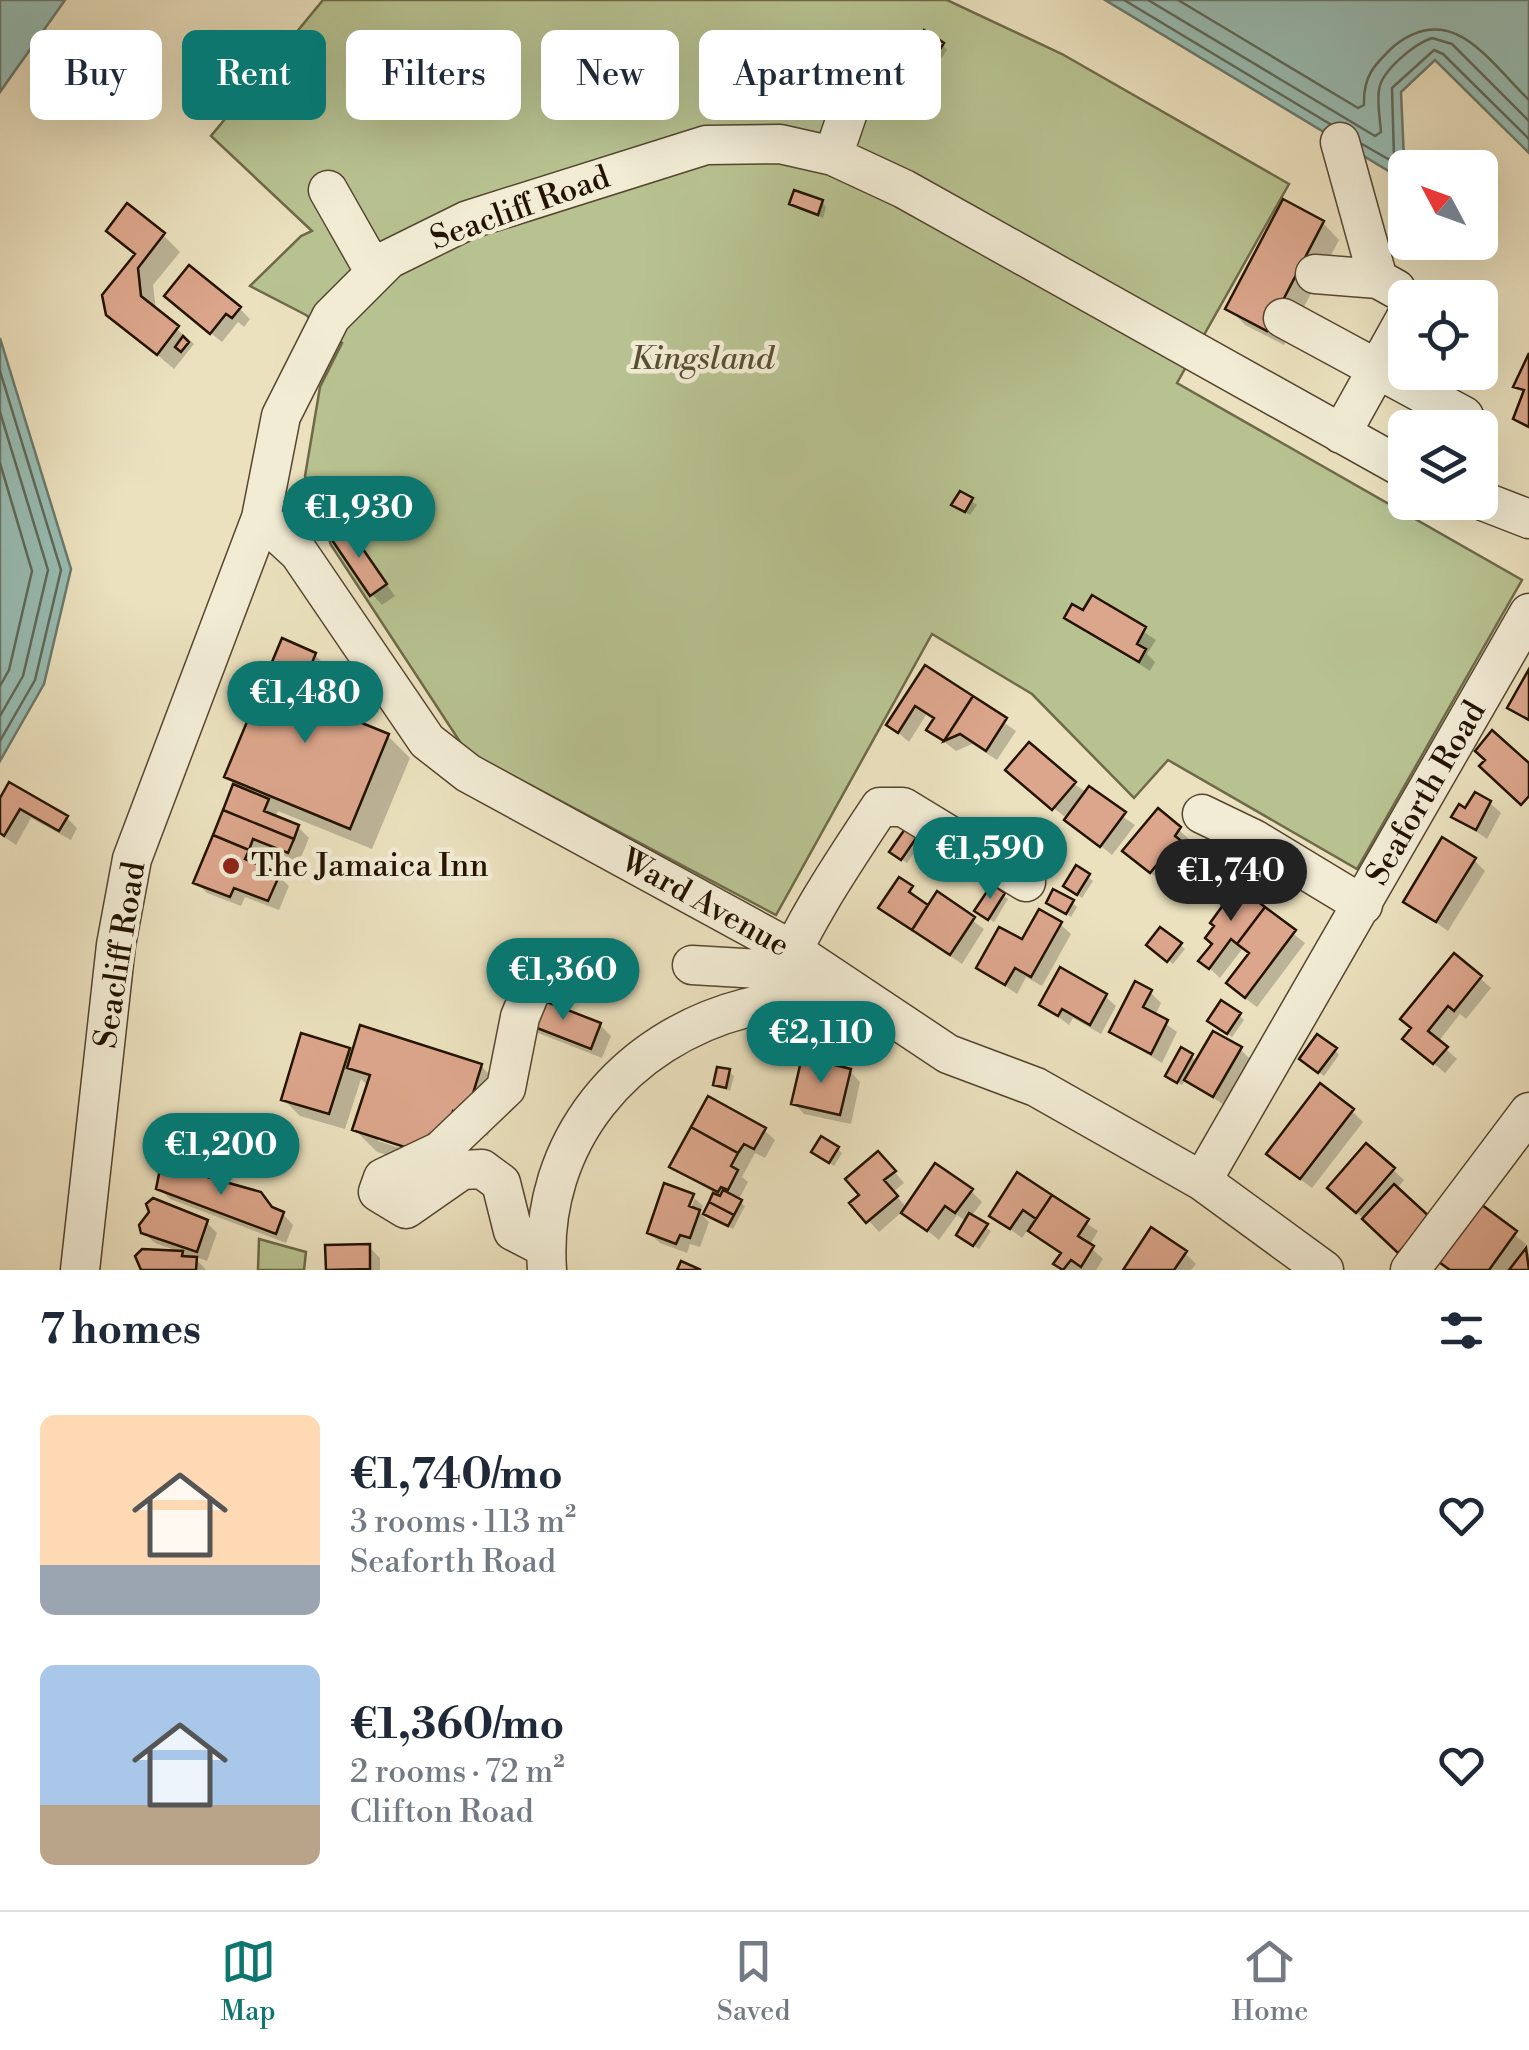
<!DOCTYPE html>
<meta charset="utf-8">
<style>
:root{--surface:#fff;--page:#f2f2f3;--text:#1f2937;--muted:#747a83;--line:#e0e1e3;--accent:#0f766e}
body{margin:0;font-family:"Libre Bodoni",serif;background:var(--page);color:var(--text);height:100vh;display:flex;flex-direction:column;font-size:38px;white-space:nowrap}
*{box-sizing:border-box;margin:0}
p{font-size:32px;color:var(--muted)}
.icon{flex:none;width:55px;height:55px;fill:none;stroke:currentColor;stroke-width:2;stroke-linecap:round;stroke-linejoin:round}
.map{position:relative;height:1270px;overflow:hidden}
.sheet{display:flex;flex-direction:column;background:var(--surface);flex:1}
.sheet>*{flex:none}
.guide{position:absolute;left:30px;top:30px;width:1000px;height:90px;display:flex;gap:20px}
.needle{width:65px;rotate:311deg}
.tools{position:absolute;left:1388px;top:150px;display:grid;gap:20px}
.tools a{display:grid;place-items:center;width:110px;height:110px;border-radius:15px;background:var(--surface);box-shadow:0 10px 40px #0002;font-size:50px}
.price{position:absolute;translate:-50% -85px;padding:0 22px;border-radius:35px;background:var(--accent);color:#fff;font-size:32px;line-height:65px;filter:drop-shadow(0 2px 5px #0008)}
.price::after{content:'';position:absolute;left:50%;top:60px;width:30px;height:22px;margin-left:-15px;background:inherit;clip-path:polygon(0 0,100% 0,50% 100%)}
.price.current{background:#222;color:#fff}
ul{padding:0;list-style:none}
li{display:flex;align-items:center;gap:30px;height:250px;padding:0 40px}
li span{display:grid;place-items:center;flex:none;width:280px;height:200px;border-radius:15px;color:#555}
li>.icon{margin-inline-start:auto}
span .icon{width:120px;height:120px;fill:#fffc;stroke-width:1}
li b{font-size:42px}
h2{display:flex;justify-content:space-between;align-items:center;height:120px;padding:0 40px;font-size:42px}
.chip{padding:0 35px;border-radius:15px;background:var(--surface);box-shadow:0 10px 40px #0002;font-size:35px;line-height:90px}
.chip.current{background:var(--accent);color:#fff}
.dock{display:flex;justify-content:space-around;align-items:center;height:140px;border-top:2px solid var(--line);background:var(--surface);font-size:28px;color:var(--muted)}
.dock a{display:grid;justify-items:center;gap:5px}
.dock .current{color:var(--accent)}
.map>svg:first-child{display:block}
.green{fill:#b8c291;stroke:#6e6a49;stroke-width:2.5}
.water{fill:#98bdb4;stroke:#6a796c;stroke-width:2.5}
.shadow{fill:#0003;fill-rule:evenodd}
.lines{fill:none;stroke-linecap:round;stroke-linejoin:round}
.shore{stroke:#5e685a;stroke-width:2.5}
.building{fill:#dca68c;stroke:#241301;stroke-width:2.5}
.minor-casing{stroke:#564630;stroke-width:41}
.minor{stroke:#f2ecd5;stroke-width:38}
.poi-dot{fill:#8f2418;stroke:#f2ecd5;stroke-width:4}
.labels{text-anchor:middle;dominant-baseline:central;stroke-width:9;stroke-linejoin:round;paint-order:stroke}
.street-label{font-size:32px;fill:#241301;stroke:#f2ecd5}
.park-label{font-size:32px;font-style:italic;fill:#585033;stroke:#f2ecd5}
.poi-label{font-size:32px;fill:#241301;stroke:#f2ecd5;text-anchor:start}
</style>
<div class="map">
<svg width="1529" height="1270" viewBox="0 0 1529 1270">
<rect width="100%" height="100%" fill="#ebe1be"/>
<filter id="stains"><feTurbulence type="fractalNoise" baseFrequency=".002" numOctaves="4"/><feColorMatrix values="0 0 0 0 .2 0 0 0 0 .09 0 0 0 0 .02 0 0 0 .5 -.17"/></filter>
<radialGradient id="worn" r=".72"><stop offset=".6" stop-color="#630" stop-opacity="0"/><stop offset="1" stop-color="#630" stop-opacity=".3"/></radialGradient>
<!-- green -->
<path class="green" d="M323,0H947L1062,54L1289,184L1177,383L1522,580L1357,869L1168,760L1134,798L1032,694L932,634L776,915L466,751L331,545L305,476L320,387L342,343L306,315L250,286L301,236L312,231L211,136Z
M259,1239L306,1252L304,1270H258Z"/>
<!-- water -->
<path class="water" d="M0,0H65L0,92Z
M1105,0H1529V153L1435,60L1401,92L1405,181Z
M0,338L71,569L44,684L0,761Z"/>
<!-- shadow -->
<path class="shadow" d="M943,45L947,50L937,65L919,53Z
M822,202L826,207L823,218L792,204Z
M1284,203L1323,223L1339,240L1284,345L1245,325L1229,308Z
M109,230L163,235L180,252L153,285L156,311L194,344L174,369L120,323L137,256Z
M178,307L239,308L250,319L244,327L238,322L222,342Z
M961,494L977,505L970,515L959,509Z
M347,529L395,596L382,605L372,594Z
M1093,598L1156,640L1147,654L1155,662L1150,671L1067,617L1084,614Z
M315,655L337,677L323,710L388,736L410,758L372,849L278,811L275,818L298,827L309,838L299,862L264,848L257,867L278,876L289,886L279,910L245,897L241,906L207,893L196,882L236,785L227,777Z
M926,668L1016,731L997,760L972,744L956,751L929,730L935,721L926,715L909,742L889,725Z
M1019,780L1074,784L1135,825L1112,855Z
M0,801L67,818L77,828L71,840L31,818L16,845L0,834Z
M1490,803L1501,813L1487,839L1455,817Z
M1158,811L1190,840L1185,847L1208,868L1193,885L1173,869L1162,882L1136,861Z
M908,829L922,841L907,863L897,856Z
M1474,860L1485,871L1448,931L1406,901Z
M1077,868L1093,881L1082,898L1070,890Z
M900,880L929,908L937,895L984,929L962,964L881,908Z
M992,887L1008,899L994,922L982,915Z
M1238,890L1305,943L1257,1007L1239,994L1251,954L1243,948L1220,978L1202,961L1215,944Z
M1072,902L1077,907L1071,917L1049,903Z
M1060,924L1071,934L1042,986L1026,977L1017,994L979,968Z
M1180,945L1185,949L1173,964L1153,949Z
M1480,978L1491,988L1466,1019L1460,1014L1438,1042L1457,1059L1445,1073L1405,1039Z
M1150,992L1161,1003L1155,1016L1177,1032L1162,1063L1112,1032Z
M1105,996L1116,1006L1101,1034L1073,1018L1069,1025L1042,1004Z
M1239,1015L1244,1020L1232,1037L1215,1026Z
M527,1022L600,1025L611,1036L602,1058L538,1033Z
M1240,1049L1251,1060L1224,1105L1186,1079L1182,1085L1173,1080L1191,1056L1197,1062Z
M348,1050L353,1055L481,1066L503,1088L488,1136L475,1132L466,1160L445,1173L377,1152L355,1130L369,1087L361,1079L345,1129L300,1116L283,1099ZM378,1136L435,1159L378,1141Z
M1335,1050L1339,1055L1324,1076L1306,1063Z
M850,1071L860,1082L851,1124L804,1114L794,1103Z
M729,1072L734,1076L730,1091L716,1084Z
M1352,1111L1363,1122L1312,1188L1280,1164Z
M764,1130L775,1140L765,1158L755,1153L742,1177L748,1182L738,1201L745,1206L733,1229L705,1215L716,1194L672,1166Z
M838,1149L842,1153L834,1166L819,1156Z
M889,1165L904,1183L893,1192L907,1208L971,1191L982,1202L971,1217L991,1231L979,1249L963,1239L967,1222L957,1215L939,1240L903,1211L879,1232L853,1203Z
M1393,1170L1404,1180L1396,1190L1410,1262L1341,1198Z
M1017,1176L1098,1231L1089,1246L1103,1259L1096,1270H1063L1057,1263L1062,1255L1029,1228L1022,1238L992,1216Z
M666,1187L692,1196L703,1206L700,1213L709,1222L700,1247L690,1244L687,1253L660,1243L649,1233ZM689,1198H695L687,1218L682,1217Z
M159,1188L283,1214L293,1225L286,1243L170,1199Z
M1475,1203L1526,1244L1523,1249L1529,1254V1270H1450Z
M206,1222L217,1233L207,1261L193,1256L206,1270H144L181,1252L155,1243L143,1232Z
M328,1247H369L380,1258V1270H328Z
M1185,1253L1196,1264L1191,1270H1126Z"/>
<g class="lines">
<!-- shore -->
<path class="shore" d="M1124,0L1330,124
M1148,0L1375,136L1381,132C1380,119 1377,103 1379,90C1381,71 1414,44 1432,38L1452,44L1529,121
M1178,0L1358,108L1364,105C1363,76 1374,65 1394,46C1452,0 1488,60 1529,100
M1362,144L1388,159L1394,158L1392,88L1434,50L1443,54L1529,139
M0,371L61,570L35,680L0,741
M0,412L48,570L23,676L0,716
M0,463L32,571L9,670L0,686"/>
</g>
<!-- building -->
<path class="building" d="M924,30L944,43L932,62L912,49Z
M794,190L823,200L818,215L789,204Z
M1283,199L1324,221L1267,331L1225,309Z
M127,203L165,233L138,268L141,296L179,326L157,355L106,315L102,295L135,254L106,231Z
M189,265L241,307L232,318L226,314L210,334L164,296Z
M183,336L189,342L181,352L175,347Z
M1529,353V427L1513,419L1524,390L1513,387Z
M960,491L973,498L965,512L951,505Z
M347,526L387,584L370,596L330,537Z
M1092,595L1146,627L1137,644L1146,649L1139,662L1064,618L1072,604L1083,610Z
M282,638L316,653L298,697L389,734L350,829L224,777Z
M925,665L973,696L944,741L926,730L934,718L915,706L898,733L886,725Z
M1529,669V720L1507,708Z
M973,696L1007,718L986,751L960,734L944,741Z
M1492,730L1529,763V796L1521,805L1479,766L1485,760L1475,751Z
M1029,742L1076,782L1052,810L1005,770Z
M9,782L68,816L59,831L20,809L4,836L0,833V798Z
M233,784L269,799L264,811L299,825L294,839L223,810Z
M1089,786L1126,812L1100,847L1064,820Z
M1475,792L1491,801L1476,830L1451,817L1459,804L1465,808Z
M1158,808L1181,827L1175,836L1199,855L1181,877L1161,860L1150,873L1122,851Z
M223,810L294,839L288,853L253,839L249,850L213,835Z
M907,826L919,834L901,860L889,852Z
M213,835L249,850L245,859L280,874L268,901L234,888L230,897L193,883Z
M1442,837L1476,858L1436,922L1403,902Z
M1076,865L1090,874L1077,895L1063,886Z
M899,877L913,886L909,892L928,905L912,930L878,908Z
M992,884L1005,893L988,920L974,911Z
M1237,886L1265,907L1237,944L1231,939L1209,969L1198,961L1212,944L1205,938L1214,926L1210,923Z
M1053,889L1074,900L1066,914L1046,903Z
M937,891L975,917L950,955L912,930Z
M1265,907L1296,930L1245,998L1226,983L1249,953L1237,944Z
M1039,909L1062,922L1031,977L1015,968L1005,985L976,968L999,927L1022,939Z
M1160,927L1182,943L1167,962L1146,945Z
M1454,953L1482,976L1454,1011L1448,1006L1428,1031L1448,1047L1433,1064L1402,1039L1411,1028L1400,1019Z
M1060,967L1107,994L1090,1025L1062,1009L1058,1016L1039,1005Z
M1135,981L1152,990L1143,1007L1168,1020L1151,1054L1109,1032Z
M534,997L601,1023L591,1049L524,1023Z
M1221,1000L1241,1013L1227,1034L1207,1021Z
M360,1025L482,1064L466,1116L453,1111L444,1140L429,1135L423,1153L352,1130L370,1075L347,1068Z
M1213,1031L1242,1047L1213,1097L1184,1080Z
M301,1033L350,1048L329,1114L281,1100Z
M1317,1034L1337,1048L1318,1073L1299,1059Z
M1181,1047L1193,1054L1177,1083L1165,1076Z
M802,1057L851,1069L840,1115L791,1104Z
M717,1067L730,1069L726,1088L713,1085Z
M1320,1083L1354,1109L1300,1179L1266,1154Z
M708,1096L766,1128L754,1149L744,1144L738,1153L691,1127Z
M691,1127L738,1153L731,1166L738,1170L728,1190L721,1187L718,1192L669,1167Z
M821,1136L839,1147L829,1163L811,1152Z
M1366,1143L1395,1168L1356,1213L1327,1188Z
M878,1151L896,1171L884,1180L898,1196L866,1223L849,1203L859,1195L845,1179Z
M935,1163L973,1189L955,1213L945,1206L927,1231L901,1213Z
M161,1164L261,1192L272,1207L284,1212L276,1234L156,1189Z
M1017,1172L1052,1195L1036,1219L1023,1210L1010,1229L989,1216Z
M664,1183L694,1194L689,1206L700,1210L690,1238L680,1235L676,1244L647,1233Z
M1394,1184L1431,1218L1398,1253L1362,1219Z
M723,1190L742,1200L734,1215L709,1202L713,1193L720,1196Z
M1052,1195L1089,1219L1078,1236L1094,1246L1081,1267L1071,1260L1063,1270L1053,1264L1061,1253L1028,1231Z
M153,1198L208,1220L197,1252L141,1233L139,1225L149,1212L146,1204Z
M1474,1199L1517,1231L1489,1270H1450L1432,1257Z
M709,1202L734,1215L728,1226L703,1214Z
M969,1213L988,1224L973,1246L956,1235Z
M1151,1227L1187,1251L1174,1270H1123Z
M370,1244V1269L326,1270L325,1245Z
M1526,1248L1529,1270H1509Z
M142,1249L183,1251L182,1256L197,1257L196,1270H141L135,1256Z
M681,1261L701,1270H677Z"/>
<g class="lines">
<defs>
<path id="minor" d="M1340,142L1378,279
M833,156L848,112
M328,190L374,271
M1315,274L1378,279L1396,289
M1283,318L1464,416L1458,428
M1341,434L1405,319
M1480,500L1529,519
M261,518L299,553L427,741L468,773L792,950L948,1054L1036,1087L1202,1181L1324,1270
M1202,814L1254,839L1363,905
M692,965L760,969L801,989
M769,1004C796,933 838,870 880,807H903L1026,882
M1202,1181L1529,613
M546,1248L513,1231L501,1183L482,1169L462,1170L406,1209L378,1192L383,1178L440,1151L506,1088L520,1017L535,981L549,965
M80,1270L116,945L132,859L261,518L281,416L331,317L389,259L468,220L706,145L780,144L833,156L904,189L1405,469
M547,1270C538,1142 625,1039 746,1008C771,1001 797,1005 823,1006L845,986
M1410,1270L1529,1112"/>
</defs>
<!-- minor casing -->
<use href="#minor" class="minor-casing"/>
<!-- minor -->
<use href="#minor" class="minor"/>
</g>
<!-- markers -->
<circle class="poi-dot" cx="231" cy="866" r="10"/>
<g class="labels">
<!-- street labels -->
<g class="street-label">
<text transform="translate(520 208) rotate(-20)">Seacliff Road</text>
<text transform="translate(1426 793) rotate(-60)">Seaforth Road</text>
<text transform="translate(705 903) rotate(29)">Ward Avenue</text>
<text transform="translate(120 955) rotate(-81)">Seacliff Road</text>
</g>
<!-- park labels -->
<g class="park-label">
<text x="702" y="359">Kingsland</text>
</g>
<!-- poi labels -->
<g class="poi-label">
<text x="251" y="866">The Jamaica Inn</text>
</g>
</g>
<rect width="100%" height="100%" filter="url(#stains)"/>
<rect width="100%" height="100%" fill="url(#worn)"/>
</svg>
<div class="tools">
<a><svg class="needle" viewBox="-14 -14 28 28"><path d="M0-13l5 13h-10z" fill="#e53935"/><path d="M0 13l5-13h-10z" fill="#747a83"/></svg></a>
<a><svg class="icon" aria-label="locate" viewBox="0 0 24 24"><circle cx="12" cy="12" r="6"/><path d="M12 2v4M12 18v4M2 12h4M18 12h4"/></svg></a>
<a><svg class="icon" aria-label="layers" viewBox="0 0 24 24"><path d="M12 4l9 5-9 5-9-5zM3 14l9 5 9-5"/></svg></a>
</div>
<b class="price" style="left:359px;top:561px">€1,930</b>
<b class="price" style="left:305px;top:746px">€1,480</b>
<b class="price" style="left:990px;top:902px">€1,590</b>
<b class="price current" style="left:1231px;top:924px">€1,740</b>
<b class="price" style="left:563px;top:1023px">€1,360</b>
<b class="price" style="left:821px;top:1086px">€2,110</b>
<b class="price" style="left:221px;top:1198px">€1,200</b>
<div class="guide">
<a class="chip">Buy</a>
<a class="chip current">Rent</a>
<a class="chip">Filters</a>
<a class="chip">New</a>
<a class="chip">Apartment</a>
</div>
</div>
<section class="sheet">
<h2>7 homes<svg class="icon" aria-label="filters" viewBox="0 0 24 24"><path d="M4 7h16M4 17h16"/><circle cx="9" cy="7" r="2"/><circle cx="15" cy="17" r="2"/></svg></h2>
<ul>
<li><span style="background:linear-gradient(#ffd9b3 75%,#9aa5b1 0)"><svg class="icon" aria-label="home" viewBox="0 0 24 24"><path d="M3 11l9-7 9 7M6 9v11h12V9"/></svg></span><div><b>€1,740/mo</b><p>3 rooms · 113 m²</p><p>Seaforth Road</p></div><svg class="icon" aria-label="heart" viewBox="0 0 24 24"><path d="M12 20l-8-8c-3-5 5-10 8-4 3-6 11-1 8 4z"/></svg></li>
<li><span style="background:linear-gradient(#a9c7e8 70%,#b9a48a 0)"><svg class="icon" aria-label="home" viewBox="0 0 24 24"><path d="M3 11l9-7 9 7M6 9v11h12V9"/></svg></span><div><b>€1,360/mo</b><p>2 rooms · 72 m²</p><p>Clifton Road</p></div><svg class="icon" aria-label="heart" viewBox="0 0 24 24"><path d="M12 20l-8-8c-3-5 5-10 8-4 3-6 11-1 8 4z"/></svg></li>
</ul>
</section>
<nav class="dock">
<a class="current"><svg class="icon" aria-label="map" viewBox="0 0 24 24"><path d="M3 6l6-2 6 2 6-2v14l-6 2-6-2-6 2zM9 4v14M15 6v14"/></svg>Map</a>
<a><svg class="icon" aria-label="saved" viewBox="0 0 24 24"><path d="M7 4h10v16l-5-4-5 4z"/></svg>Saved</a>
<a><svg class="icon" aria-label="home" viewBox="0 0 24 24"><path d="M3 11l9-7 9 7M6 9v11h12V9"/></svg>Home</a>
</nav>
